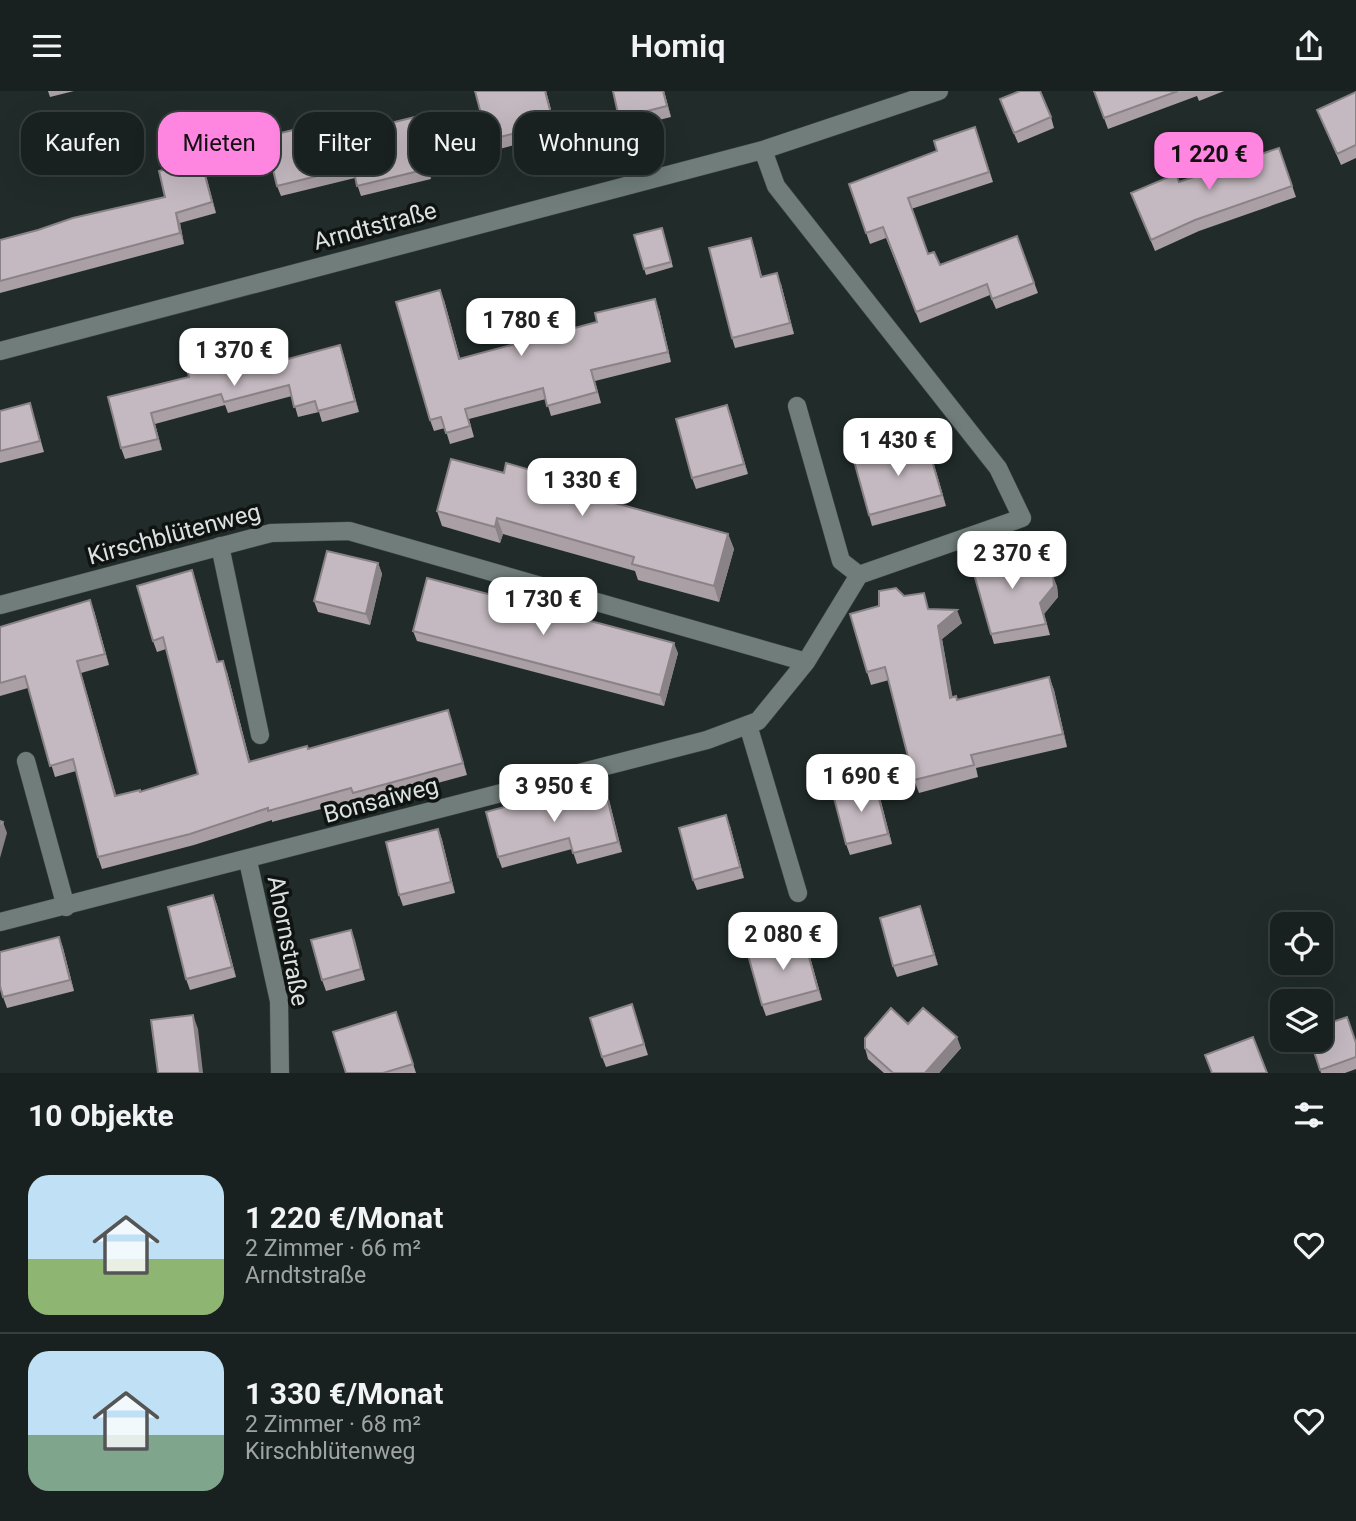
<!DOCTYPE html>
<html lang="de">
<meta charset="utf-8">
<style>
:root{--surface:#192120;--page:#222929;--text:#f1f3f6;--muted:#9fa3a5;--line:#373e3e;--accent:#fe85e0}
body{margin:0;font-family:Roboto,sans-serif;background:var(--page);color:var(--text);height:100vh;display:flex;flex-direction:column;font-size:26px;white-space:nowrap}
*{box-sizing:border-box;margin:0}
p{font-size:23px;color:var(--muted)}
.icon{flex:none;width:38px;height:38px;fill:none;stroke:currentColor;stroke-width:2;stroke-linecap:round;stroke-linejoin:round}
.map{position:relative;height:982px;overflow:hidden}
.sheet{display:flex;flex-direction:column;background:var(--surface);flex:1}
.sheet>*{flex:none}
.hud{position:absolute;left:21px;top:21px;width:700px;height:63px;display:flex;gap:14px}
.controls{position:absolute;left:1270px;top:821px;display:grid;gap:14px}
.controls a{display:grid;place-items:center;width:63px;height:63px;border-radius:14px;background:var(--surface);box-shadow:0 7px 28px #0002,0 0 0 2px var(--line);font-size:35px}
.price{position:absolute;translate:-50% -60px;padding:0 16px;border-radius:14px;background:#fff;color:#222;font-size:23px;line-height:46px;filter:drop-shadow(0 2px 4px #0008)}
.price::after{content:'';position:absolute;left:50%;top:42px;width:21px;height:16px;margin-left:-10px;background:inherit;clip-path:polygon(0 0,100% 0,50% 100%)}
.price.on{background:var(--accent);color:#111}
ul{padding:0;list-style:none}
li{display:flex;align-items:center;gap:21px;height:175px;padding:0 28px}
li+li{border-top:2px solid var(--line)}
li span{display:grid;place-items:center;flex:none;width:196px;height:140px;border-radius:21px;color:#555}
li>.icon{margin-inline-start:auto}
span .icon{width:84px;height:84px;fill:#fffc;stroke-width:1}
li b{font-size:30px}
h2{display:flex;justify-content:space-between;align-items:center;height:84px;padding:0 28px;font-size:30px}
.tag{padding:0 24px;border-radius:21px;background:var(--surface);box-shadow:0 7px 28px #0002,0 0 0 2px var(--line);font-size:24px;line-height:63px}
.tag.on{background:var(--accent);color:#111}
header{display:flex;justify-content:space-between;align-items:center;height:91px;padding:0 28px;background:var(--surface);font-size:32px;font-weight:600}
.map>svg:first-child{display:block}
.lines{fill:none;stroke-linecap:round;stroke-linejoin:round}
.lane-casing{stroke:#404a48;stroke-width:19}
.street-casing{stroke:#404a48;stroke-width:19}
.lane{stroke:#707d7a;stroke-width:18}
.street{stroke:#707d7a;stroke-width:18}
.wall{fill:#a99fa5}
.shaded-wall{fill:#898286}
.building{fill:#c4b9c0;stroke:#898286;stroke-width:2}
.labels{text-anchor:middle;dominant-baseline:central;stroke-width:7;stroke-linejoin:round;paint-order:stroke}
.street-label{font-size:24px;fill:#dbe2e0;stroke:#0f1412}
</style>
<header><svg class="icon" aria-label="menu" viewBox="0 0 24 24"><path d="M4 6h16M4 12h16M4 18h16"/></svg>Homiq<svg class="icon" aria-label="share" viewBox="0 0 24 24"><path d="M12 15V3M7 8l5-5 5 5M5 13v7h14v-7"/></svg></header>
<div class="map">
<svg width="1356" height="982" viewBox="0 0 1356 982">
<rect width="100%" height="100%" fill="#212c2a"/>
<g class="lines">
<defs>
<path id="lane" d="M797,315L841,470L859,484
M220,455L260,644
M748,634L798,802
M26,670L66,816"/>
<path id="street" d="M0,260L763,59L939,0
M0,514L271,442L349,440L806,571
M248,770L279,910L280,982
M0,831L707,649L758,630L806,571L859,484L1022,427L998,377L776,95L763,59"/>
</defs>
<!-- lane casing -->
<use href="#lane" class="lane-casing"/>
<!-- street casing -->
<use href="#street" class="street-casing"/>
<!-- lane -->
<use href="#lane" class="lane"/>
<!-- street -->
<use href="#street" class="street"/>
</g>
<!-- wall -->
<path class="wall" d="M48,0H74L50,6Z
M546,0L561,56L527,66L522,52L492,60L488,49Z
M613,0H664L671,26L623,38L619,27Z
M1094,0H1224L1199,10L1197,5L1108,38Z
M1356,1V67L1341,74L1317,19Z
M1004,19L1051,26L1054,37L1018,52Z
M419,36L431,88L361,105L355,87L281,105L277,95L314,50Z
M979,47L993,91L911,118L928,163L940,174L1017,145L1038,202L996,218L990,204L920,232L886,147L870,153L849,93Z
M1279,57L1296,106L1199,140L1155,160L1131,102L1179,91Z
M201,69L216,122L180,132L184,153L0,202V149L165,106Z
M662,137L673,176L646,184L634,144Z
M751,147L762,186L781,193L794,243L735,257L732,247Z
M444,209L460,267L659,219L671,271L595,290L601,312L551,325L546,308L469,328L474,346L450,353L445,337L434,340L430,329Z
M340,254L359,321L322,331L319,321L298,326L292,305L228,322L225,314L155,333L162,359L125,368L121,357L108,306L189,286L230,257L236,274L263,275Z
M30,312L44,361L0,372V320Z
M727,314L748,383L696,398L692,387Z
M930,360L946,415L872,435L869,424Z
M504,382L616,404L620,413L728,443L734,458L719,511L638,489L635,480L503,443L500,452L442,435L437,420Z
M1027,461L1030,472L1057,495L1058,506L1044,523L1050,544L994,553L991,543L1016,465Z
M378,472L382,483L370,534L318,521L314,510Z
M192,479L218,571L227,581L250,670L308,658L448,619L467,684L357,714L355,709L272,731V729L194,754L102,778L98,766L76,680L55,686L28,597L0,605V536L94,520L109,574L81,582L116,705L140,701L198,683L166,558L157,561L153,550Z
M904,505L930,518L962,532L942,548L952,606L957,609L1049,586L1054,599L1067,656L976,677L978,686L919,702L914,689L889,589L871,594L867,581Z
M413,540L678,562L664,615L417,550Z
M605,698L609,709L622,761L577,773L572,758L502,777L498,766L527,710L530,718Z
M879,703L892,753L850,764L846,753Z
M730,735L744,787L697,799L693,789Z
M438,738L442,749L455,802L403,815L399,804Z
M213,804L217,814L236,886L190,899L186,888Z
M920,815L938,874L897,886L893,875Z
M351,839L365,889L326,900L322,889Z
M59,846L63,857L74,900L7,917L3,906Z
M808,859L822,909L766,925L762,914Z
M632,913L648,964L606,976L602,966Z
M400,932L416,982H346Z
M908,933L961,957L939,982H884L868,968L865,957Z
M1310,948L1356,951V978L1345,982H1321Z"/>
<!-- shaded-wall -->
<path class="shaded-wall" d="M545,0H546L561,56L557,46Z
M663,0H664L671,26L667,15Z
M415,26L419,36L431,88L427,78Z
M201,69L205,80L216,122L212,111Z
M176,122L180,132L184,153L180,142Z
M751,147L755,158L765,197L761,186Z
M777,182L781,193L794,243L790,232Z
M440,199L444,209L463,278L459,268Z
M655,208L659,219L671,271L668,261Z
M340,254L344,265L359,321L355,310Z
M727,314L731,324L748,383L744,373Z
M151,322L155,333L162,359L158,348Z
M926,349L930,360L946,415L942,404Z
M497,427L503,443L500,452L495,436Z
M728,443L734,458L719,511L714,495Z
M378,472L382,483L370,534L366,523Z
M192,479L196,491L222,583L217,571Z
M1053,485L1057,495L1058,506L1044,523L1050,544L1040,512Z
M90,509L94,520L109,574L105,563Z
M957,519L962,532L942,548L955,619L950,607L938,535Z
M674,552L678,562L664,615L660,604Z
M77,570L81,582L120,717L115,705Z
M223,570L227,581L253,682L249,671Z
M1049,586L1054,599L1067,656L1063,643Z
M448,619L452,630L467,684L463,672Z
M875,692L879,703L892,753L888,743Z
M605,698L609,709L622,761L618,751Z
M726,724L730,735L744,787L740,776Z
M3,731L7,742L0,767V742Z
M438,738L442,749L455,802L451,791Z
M213,804L217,814L236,886L232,876Z
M920,815L924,826L938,874L934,864Z
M351,839L355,849L365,889L361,878Z
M59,846L63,857L74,900L70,889Z
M804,848L808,859L822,909L818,899Z
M193,924L198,938L203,982H200Z
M957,946L961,957L939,982H925Z"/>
<!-- building -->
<path class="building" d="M475,0H545L557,46L523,55L520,41L488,49Z
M613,0H663L667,15L619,27Z
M1020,0H1040L1051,26L1014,42L1000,8Z
M1094,0H1178L1104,27Z
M1356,1V54L1337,63L1317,19Z
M415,26L427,78L357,95L353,76L277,95L265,46L309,35L313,51Z
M975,36L989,81L908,107L928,163L934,161L940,174L1017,145L1034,192L992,208L987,193L916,221L883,136L866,142L849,93L937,60L934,50Z
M1279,57L1292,95L1195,129L1151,149L1131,102L1176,83L1179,91Z
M201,69L212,111L176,122L180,142L0,190V149L38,139L73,127L165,106L159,80Z
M662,137L671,171L644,178L634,144Z
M751,147L761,186L777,182L790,232L732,247L709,157Z
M440,199L459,268L597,231L595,222L655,208L668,261L591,279L597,301L547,315L543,297L465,318L470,335L446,342L441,326L430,329L396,211Z
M340,254L355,310L318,320L315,310L294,316L289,294L224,311L221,303L151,322L158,348L121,357L108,306L189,286L185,269L230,257L235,274L260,268L262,275Z
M30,312L40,350L0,360V320Z
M727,314L744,373L692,387L676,328Z
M926,349L942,404L869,424L854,370Z
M451,368L504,382L506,372L616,404L600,408L728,443L714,495L632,473L634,466L497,427L495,436L437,420Z
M1006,450L1016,465L1027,461L1028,471L1053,485L1054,495L1040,512L1046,533L991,543L972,476L987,472Z
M327,460L378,472L366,523L314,510Z
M192,479L217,571L223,570L249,671L307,655L308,658L448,619L463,672L353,702L351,697L268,720V717L190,743L98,766L73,668L50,675L25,585L0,592V536L90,509L105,563L77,570L115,705L140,699V701L198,683L163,546L153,550L137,495Z
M427,487L674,552L660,604L413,540Z
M896,497L904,505L924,502L928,518L957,519L938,535L950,607L956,605L957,609L1049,586L1063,643L971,664L974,674L914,689L885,576L867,581L850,523L879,515V500Z
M875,692L888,743L846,753L833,703Z
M605,698L618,751L573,762L569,747L498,766L486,721L527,710L529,718Z
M726,724L740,776L693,789L679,737Z
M0,730L3,731L0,742Z
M438,738L451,791L399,804L386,751Z
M213,804L232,876L186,888L168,816Z
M920,815L934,864L893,875L880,827Z
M351,839L361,878L322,889L311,849Z
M59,846L70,889L3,906L0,895V861Z
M804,848L818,899L762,914L748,864Z
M632,913L644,953L602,966L590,927Z
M891,917L908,933L923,917L957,946L925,982H893L865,957V947Z
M396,921L413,973L383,982H346L333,941Z
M193,924L200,982H158L151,929Z
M1347,926L1356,952V966L1320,979L1310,948H1321V935Z
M1253,946L1267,982H1212L1205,964Z"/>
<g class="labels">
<!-- street labels -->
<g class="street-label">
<text transform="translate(375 135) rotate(-15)">Arndtstraße</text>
<text transform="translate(174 443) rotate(-15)">Kirschblütenweg</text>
<text transform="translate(381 709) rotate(-15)">Bonsaiweg</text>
<text transform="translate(288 850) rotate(79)">Ahornstraße</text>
</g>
</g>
</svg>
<div class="controls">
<a><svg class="icon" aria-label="locate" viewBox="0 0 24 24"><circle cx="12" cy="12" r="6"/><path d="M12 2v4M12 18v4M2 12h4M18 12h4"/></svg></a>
<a><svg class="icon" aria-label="layers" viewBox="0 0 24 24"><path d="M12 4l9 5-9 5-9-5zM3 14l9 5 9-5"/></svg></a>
</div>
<b class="price on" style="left:1209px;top:101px">1 220 €</b>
<b class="price" style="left:521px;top:267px">1 780 €</b>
<b class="price" style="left:234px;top:297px">1 370 €</b>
<b class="price" style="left:898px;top:387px">1 430 €</b>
<b class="price" style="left:582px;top:427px">1 330 €</b>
<b class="price" style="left:1012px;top:500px">2 370 €</b>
<b class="price" style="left:543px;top:546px">1 730 €</b>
<b class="price" style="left:861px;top:723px">1 690 €</b>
<b class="price" style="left:554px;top:733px">3 950 €</b>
<b class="price" style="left:783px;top:881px">2 080 €</b>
<div class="hud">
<a class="tag">Kaufen</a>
<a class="tag on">Mieten</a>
<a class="tag">Filter</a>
<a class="tag">Neu</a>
<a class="tag">Wohnung</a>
</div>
</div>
<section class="sheet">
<h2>10 Objekte<svg class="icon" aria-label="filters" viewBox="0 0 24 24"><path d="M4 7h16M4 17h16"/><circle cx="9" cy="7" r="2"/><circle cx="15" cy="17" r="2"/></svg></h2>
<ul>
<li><span style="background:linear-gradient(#bfe0f5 60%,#8fb573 0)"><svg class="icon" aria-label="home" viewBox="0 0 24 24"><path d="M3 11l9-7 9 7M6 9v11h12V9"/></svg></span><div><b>1 220 €/Monat</b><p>2 Zimmer · 66 m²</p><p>Arndtstraße</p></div><svg class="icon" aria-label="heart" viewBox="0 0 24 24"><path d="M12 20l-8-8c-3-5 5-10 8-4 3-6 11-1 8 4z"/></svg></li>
<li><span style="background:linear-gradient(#bfe0f5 60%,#7fa58c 0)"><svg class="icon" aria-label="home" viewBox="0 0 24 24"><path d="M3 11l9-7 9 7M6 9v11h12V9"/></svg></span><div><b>1 330 €/Monat</b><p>2 Zimmer · 68 m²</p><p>Kirschblütenweg</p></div><svg class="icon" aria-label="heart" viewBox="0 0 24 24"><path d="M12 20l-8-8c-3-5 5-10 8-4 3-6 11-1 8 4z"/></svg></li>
</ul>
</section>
